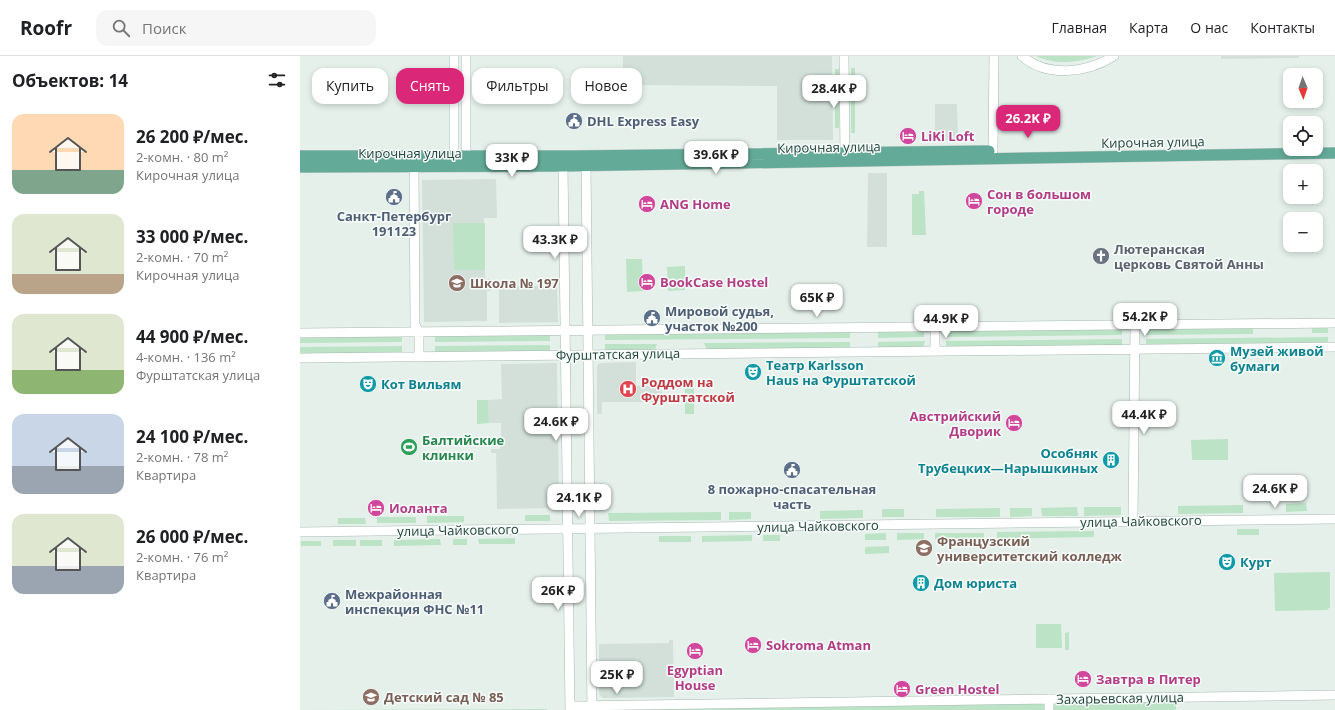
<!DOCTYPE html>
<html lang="ru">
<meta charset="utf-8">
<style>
:root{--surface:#fff;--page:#f6f6f6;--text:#202124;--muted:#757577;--line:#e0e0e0;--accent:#db2777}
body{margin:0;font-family:"Open Sans",sans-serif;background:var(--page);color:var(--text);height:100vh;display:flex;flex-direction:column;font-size:15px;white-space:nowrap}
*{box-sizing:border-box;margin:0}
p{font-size:13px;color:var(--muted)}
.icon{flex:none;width:22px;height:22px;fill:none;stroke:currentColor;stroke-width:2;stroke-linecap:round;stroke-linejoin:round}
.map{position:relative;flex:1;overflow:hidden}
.side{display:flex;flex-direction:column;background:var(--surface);width:300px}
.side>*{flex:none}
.hud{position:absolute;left:12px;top:12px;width:380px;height:36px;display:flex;gap:8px}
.needle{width:26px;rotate:178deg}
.tools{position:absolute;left:983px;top:12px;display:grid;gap:8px}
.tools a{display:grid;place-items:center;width:40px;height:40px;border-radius:8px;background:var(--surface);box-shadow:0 2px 6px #0003;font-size:20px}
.price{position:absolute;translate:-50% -34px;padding:0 9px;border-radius:8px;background:#fff;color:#222;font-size:13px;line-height:26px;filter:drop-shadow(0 1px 2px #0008)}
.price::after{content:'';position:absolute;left:50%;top:24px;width:12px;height:9px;margin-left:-6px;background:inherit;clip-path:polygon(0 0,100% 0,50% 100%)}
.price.selected{background:var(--accent);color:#fff}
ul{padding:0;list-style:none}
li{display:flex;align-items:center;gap:12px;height:100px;padding:0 12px}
li span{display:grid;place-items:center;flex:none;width:112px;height:80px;border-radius:12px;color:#555}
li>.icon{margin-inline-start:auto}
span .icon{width:48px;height:48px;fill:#fffc;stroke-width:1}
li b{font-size:17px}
h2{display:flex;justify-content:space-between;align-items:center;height:48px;padding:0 12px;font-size:17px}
.chip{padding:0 14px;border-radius:12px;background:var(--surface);box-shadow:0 2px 6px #0003;font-size:14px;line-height:36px}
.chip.selected{background:var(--accent);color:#fff}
header{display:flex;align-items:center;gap:24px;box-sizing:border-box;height:56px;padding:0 20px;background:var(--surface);border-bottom:1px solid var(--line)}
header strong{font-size:19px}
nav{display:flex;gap:22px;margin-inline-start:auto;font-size:14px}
.search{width:280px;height:36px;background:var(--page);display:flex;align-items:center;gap:10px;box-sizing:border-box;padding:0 14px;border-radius:12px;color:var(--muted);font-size:15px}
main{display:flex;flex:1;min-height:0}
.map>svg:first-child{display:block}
.built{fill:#d3e0da}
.green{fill:#bce3c6}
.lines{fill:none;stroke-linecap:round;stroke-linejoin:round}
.minor-casing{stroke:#a6b9b3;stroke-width:10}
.major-casing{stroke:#c1cbc8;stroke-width:12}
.minor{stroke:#fff;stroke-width:9}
.major{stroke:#64aa98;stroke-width:11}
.labels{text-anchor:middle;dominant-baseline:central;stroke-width:3;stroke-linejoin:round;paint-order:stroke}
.service-label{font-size:13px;font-weight:bold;fill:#4e5e75;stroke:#f6fbf9;text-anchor:start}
.hotel-label{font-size:13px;font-weight:bold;fill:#b23c85;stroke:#f6fbf9;text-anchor:start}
.street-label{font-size:13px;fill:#21443b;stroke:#f6fbf9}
.worship-label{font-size:13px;font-weight:bold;fill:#5b616d;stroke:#f6fbf9;text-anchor:start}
.education-label{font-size:13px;font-weight:bold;fill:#785e54;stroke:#f6fbf9;text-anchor:start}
.culture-label{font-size:13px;font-weight:bold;fill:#0d838f;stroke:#f6fbf9;text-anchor:start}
.health-label{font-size:13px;font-weight:bold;fill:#be3a42;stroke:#f6fbf9;text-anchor:start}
.leisure-label{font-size:13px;font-weight:bold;fill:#27864d;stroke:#f6fbf9;text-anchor:start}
</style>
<header>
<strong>Roofr</strong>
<div class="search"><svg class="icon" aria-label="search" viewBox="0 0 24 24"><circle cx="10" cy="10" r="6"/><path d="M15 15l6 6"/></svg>Поиск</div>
<nav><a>Главная</a><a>Карта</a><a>О нас</a><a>Контакты</a></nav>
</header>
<main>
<section class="side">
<h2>Объектов: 14<svg class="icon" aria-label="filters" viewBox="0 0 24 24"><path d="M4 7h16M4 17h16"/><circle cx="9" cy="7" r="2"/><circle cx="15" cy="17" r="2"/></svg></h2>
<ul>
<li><span style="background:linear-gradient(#ffd9b3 70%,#7fa58c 0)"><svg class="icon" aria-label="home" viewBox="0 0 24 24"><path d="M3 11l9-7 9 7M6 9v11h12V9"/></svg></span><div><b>26 200 ₽/мес.</b><p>2-комн. · 80 m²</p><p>Кирочная улица</p></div></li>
<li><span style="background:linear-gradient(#dfe7d0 75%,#b9a48a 0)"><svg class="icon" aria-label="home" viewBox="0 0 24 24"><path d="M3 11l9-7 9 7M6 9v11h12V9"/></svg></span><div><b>33 000 ₽/мес.</b><p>2-комн. · 70 m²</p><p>Кирочная улица</p></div></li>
<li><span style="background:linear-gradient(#dfe7d0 70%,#8fb573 0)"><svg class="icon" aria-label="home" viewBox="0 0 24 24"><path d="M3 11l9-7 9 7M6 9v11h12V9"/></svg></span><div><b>44 900 ₽/мес.</b><p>4-комн. · 136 m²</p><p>Фурштатская улица</p></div></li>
<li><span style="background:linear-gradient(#c9d6e8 65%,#9aa5b1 0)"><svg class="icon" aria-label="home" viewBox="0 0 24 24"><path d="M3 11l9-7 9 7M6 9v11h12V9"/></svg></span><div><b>24 100 ₽/мес.</b><p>2-комн. · 78 m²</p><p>Квартира</p></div></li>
<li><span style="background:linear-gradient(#dfe7d0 65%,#9aa5b1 0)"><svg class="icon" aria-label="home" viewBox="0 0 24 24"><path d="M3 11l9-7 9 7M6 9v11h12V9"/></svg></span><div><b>26 000 ₽/мес.</b><p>2-комн. · 76 m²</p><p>Квартира</p></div></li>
</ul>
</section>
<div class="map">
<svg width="1035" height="654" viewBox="0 0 1035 654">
<rect width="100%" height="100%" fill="#e5f0eb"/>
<!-- built -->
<path class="built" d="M323,0H532L533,84H477V30L323,29Z
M921,0H999V2L921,3Z
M635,48H657L658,84H635Z
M568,117H587V191H567Z
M196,123L197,162H184L185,223H191V235H187V265L124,266L122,124Z
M257,229L258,266L199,267V231Z
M336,306V330H356L362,335L363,346H302V358H297V311L298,308L301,307Z
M257,307L259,452L197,453L196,397H191V393H200V390H201V367H189L188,344L202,343L201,308Z
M369,584H373L374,641L303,642L299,638V588L369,587Z"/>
<!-- green -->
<path class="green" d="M736,0H797C778,7 754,9 736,0Z
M551,12H555V34H551Z
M535,13H539V72H535Z
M551,43H555V77H551Z
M619,135H624L626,179H612V138H619Z
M153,167H185V214H154Z
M326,203H342L343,235L327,236Z
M385,210V234L368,235L367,211Z
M953,271V278L846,279V272Z
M1012,271H1028V277H1012Z
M822,273V279L646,281V277L648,275Z
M550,275V282L305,284V278Z
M578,275H622L624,277V281L578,282Z
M250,278V285L135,286V280Z
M102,280V286L0,287V281Z
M1028,281V288L846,290V283Z
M822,283V290L648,291L646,289V285Z
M625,285L624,289L622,291L578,292V286Z
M550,286V292L407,294L404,287Z
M305,288H357L355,294L305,295Z
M250,289V296L135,297V290Z
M102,290V297L0,299V291Z
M385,332H394V358H385Z
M177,344H188L189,367L177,368Z
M928,383V404H892L891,384Z
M1006,447L1007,455L986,456V448Z
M943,449V457L878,458V450Z
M777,451L778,460H742L741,452Z
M784,451H821V459L784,460Z
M700,452V461H636V453Z
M710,452H732V460L710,461Z
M582,453H604V461H582Z
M563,454V462L520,463V455Z
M421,456V464L309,465L308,457Z
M429,456H451V463L429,464Z
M225,459H250V465H225Z
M127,460H164V466L127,467Z
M77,461H116V467H77Z
M38,462H65L66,468H38Z
M937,473H959V479H937Z
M794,475V481L697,483V476Z
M586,477V484H565V478Z
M597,477H624V483L597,484Z
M635,477H684V483H635Z
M452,479V485L402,486V480Z
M463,479H480V485H463Z
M359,480H391V486H359Z
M215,482V488H179L178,483Z
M140,483L141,489L94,490V484Z
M153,483H167V489H153Z
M33,484H56V490H33Z
M60,484H82V490H60Z
M1,485H21V490H1Z
M589,490V497L565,498V492L566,491Z
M1030,516V551L1027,554L975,555L974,517Z
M736,568H761L762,592H736Z
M769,576V594H765V577Z
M876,645V654H310Z
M0,653H247V654Z"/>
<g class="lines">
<defs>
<path id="minor" d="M154,0V100L157,106
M544,0L545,103
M722,0C747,22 787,17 814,0
M693,95L694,0
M163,106L166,100V0
M268,106L263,110L270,654
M283,106L286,109L292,654
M114,111L115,269L119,276V301
M635,271V295
M0,277L1035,267
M0,302L1035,291
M833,466L835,269
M0,476L1035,463
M749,643V654
M270,650L1035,639"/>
<path id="major" d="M0,100H275L689,95
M0,111L263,110L1035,97"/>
</defs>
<!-- minor casing -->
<use href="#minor" class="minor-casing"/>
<!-- major casing -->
<use href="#major" class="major-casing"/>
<!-- minor -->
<use href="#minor" class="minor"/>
<!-- major -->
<use href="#major" class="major"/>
</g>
<!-- icons -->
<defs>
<symbol id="civic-disc" viewBox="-11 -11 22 22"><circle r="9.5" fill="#5c6f8a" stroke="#f6fbf9"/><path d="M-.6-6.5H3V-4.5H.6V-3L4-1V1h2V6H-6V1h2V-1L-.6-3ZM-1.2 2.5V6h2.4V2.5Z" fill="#fff"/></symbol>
<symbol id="hotel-disc" viewBox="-11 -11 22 22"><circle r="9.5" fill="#d1479c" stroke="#f6fbf9"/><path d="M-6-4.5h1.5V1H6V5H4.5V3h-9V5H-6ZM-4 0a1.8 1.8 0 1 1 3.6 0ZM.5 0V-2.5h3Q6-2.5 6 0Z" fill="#fff"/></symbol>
<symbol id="church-disc" viewBox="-11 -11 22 22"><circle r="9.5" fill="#6b7280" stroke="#f6fbf9"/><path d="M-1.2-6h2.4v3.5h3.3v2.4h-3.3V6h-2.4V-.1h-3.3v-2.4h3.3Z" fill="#fff"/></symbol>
<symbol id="school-disc" viewBox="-11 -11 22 22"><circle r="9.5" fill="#8d6e63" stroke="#f6fbf9"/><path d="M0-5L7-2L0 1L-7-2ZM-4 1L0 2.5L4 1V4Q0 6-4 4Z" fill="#fff"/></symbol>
<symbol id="museum-disc" viewBox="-11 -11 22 22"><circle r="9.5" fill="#0f9aa8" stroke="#f6fbf9"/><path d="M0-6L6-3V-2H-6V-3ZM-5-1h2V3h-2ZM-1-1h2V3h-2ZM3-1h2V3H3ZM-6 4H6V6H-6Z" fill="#fff"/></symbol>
<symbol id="theatre-disc" viewBox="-11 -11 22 22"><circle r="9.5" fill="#0f9aa8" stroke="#f6fbf9"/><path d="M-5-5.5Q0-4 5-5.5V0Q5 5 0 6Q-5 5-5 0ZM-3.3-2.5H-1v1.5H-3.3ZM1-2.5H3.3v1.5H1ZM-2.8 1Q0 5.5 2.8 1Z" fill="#fff"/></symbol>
<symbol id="hospital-disc" viewBox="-11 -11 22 22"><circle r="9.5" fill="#e0444e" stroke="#f6fbf9"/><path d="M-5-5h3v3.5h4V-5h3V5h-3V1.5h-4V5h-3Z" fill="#fff"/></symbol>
<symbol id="stadium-disc" viewBox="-11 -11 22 22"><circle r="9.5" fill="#2e9e5b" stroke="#f6fbf9"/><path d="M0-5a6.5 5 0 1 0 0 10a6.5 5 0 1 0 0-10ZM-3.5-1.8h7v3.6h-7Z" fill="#fff"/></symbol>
<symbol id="building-disc" viewBox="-11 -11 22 22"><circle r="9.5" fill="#0f9aa8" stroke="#f6fbf9"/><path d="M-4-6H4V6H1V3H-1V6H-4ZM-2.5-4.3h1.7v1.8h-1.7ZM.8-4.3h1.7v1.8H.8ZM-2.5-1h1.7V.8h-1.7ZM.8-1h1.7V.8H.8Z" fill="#fff"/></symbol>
<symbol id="university-disc" viewBox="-11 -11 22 22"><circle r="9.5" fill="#8d6e63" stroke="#f6fbf9"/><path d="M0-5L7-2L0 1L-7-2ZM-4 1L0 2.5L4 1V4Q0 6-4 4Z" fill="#fff"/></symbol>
</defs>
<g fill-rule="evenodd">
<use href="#civic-disc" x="264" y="55" width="20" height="20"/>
<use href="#hotel-disc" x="598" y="70" width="20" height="20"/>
<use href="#civic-disc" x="84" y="131" width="20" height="20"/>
<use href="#hotel-disc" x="664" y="135" width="20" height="20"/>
<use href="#hotel-disc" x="337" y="138" width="20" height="20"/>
<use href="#church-disc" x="791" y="190" width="20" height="20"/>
<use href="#hotel-disc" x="337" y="216" width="20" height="20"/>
<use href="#school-disc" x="147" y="217" width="20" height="20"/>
<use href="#civic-disc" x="342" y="252" width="20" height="20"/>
<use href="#museum-disc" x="907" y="292" width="20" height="20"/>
<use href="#theatre-disc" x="443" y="306" width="20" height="20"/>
<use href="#theatre-disc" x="58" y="318" width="20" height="20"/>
<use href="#hospital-disc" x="318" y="323" width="20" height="20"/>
<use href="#hotel-disc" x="704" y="357" width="20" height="20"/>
<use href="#stadium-disc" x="99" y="381" width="20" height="20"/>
<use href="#building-disc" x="801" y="394" width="20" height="20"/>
<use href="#civic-disc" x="482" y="404" width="20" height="20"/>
<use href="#hotel-disc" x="66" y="442" width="20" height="20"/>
<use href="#university-disc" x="614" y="482" width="20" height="20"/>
<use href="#theatre-disc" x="917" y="496" width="20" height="20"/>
<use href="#building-disc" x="611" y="517" width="20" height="20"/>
<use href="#civic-disc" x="22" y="535" width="20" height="20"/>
<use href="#hotel-disc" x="443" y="579" width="20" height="20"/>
<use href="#hotel-disc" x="385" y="585" width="20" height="20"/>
<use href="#hotel-disc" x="773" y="613" width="20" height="20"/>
<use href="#hotel-disc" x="592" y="623" width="20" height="20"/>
<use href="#school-disc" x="61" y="631" width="20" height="20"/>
</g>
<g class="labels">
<!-- service labels -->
<g class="service-label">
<text x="287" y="65">DHL Express Easy</text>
<text x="94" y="160" text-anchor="middle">Санкт-Петербург<tspan x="94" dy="15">191123</tspan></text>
<text x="365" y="255">Мировой судья,<tspan x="365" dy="15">участок №200</tspan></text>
<text x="492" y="433" text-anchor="middle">8 пожарно-спасательная<tspan x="492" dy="15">часть</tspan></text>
<text x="45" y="538">Межрайонная<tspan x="45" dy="15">инспекция ФНС №11</tspan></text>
</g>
<!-- hotel labels -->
<g class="hotel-label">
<text x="621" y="80">LiKi Loft</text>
<text x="687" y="138">Сон в большом<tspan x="687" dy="15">городе</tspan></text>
<text x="360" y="148">ANG Home</text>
<text x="360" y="226">BookCase Hostel</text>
<text x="701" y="360" text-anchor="end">Австрийский<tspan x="701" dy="15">Дворик</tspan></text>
<text x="89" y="452">Иоланта</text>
<text x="466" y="589">Sokroma Atman</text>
<text x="395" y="614" text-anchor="middle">Egyptian<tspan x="395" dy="15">House</tspan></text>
<text x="796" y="623">Завтра в Питер</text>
<text x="615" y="633">Green Hostel</text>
</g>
<!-- street labels -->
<g class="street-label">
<text transform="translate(853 86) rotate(-1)">Кирочная улица</text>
<text transform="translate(529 91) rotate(-1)">Кирочная улица</text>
<text x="110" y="97">Кирочная улица</text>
<text transform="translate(318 298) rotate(-1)">Фурштатская улица</text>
<text transform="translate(841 465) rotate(-1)">улица Чайковского</text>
<text transform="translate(518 470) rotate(-1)">улица Чайковского</text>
<text transform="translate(158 474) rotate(-1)">улица Чайковского</text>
<text transform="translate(820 642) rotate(-1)">Захарьевская улица</text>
</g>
<!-- worship labels -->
<g class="worship-label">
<text x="814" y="193">Лютеранская<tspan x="814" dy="15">церковь Святой Анны</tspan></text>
</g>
<!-- education labels -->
<g class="education-label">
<text x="170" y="227">Школа № 197</text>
<text x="637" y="485">Французский<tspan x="637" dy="15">университетский колледж</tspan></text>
<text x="84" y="641">Детский сад № 85</text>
</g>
<!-- culture labels -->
<g class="culture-label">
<text x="930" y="295">Музей живой<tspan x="930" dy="15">бумаги</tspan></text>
<text x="466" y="309">Театр Karlsson<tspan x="466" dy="15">Haus на Фурштатской</tspan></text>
<text x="81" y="328">Кот Вильям</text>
<text x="798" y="397" text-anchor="end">Особняк<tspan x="798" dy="15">Трубецких—Нарышкиных</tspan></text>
<text x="940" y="506">Курт</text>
<text x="634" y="527">Дом юриста</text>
</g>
<!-- health labels -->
<g class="health-label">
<text x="341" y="326">Роддом на<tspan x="341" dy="15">Фурштатской</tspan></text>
</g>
<!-- leisure labels -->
<g class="leisure-label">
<text x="122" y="384">Балтийские<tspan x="122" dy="15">клинки</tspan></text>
</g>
</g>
</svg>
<div class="tools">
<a><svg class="needle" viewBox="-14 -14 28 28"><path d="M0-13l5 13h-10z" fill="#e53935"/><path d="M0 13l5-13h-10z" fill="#757577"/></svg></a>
<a><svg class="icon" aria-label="locate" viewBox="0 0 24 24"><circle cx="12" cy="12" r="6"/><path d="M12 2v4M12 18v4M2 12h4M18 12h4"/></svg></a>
<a>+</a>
<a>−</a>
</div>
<b class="price" style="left:534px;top:53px">28.4K ₽</b>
<b class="price selected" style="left:728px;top:83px">26.2K ₽</b>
<b class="price" style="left:416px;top:119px">39.6K ₽</b>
<b class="price" style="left:212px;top:122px">33K ₽</b>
<b class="price" style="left:255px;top:204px">43.3K ₽</b>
<b class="price" style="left:517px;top:262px">65K ₽</b>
<b class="price" style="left:845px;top:281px">54.2K ₽</b>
<b class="price" style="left:646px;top:283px">44.9K ₽</b>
<b class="price" style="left:844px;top:379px">44.4K ₽</b>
<b class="price" style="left:256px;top:386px">24.6K ₽</b>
<b class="price" style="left:975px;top:453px">24.6K ₽</b>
<b class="price" style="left:279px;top:462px">24.1K ₽</b>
<b class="price" style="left:258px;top:555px">26K ₽</b>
<b class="price" style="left:317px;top:639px">25K ₽</b>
<div class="hud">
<a class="chip">Купить</a>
<a class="chip selected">Снять</a>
<a class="chip">Фильтры</a>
<a class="chip">Новое</a>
</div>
</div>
</main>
